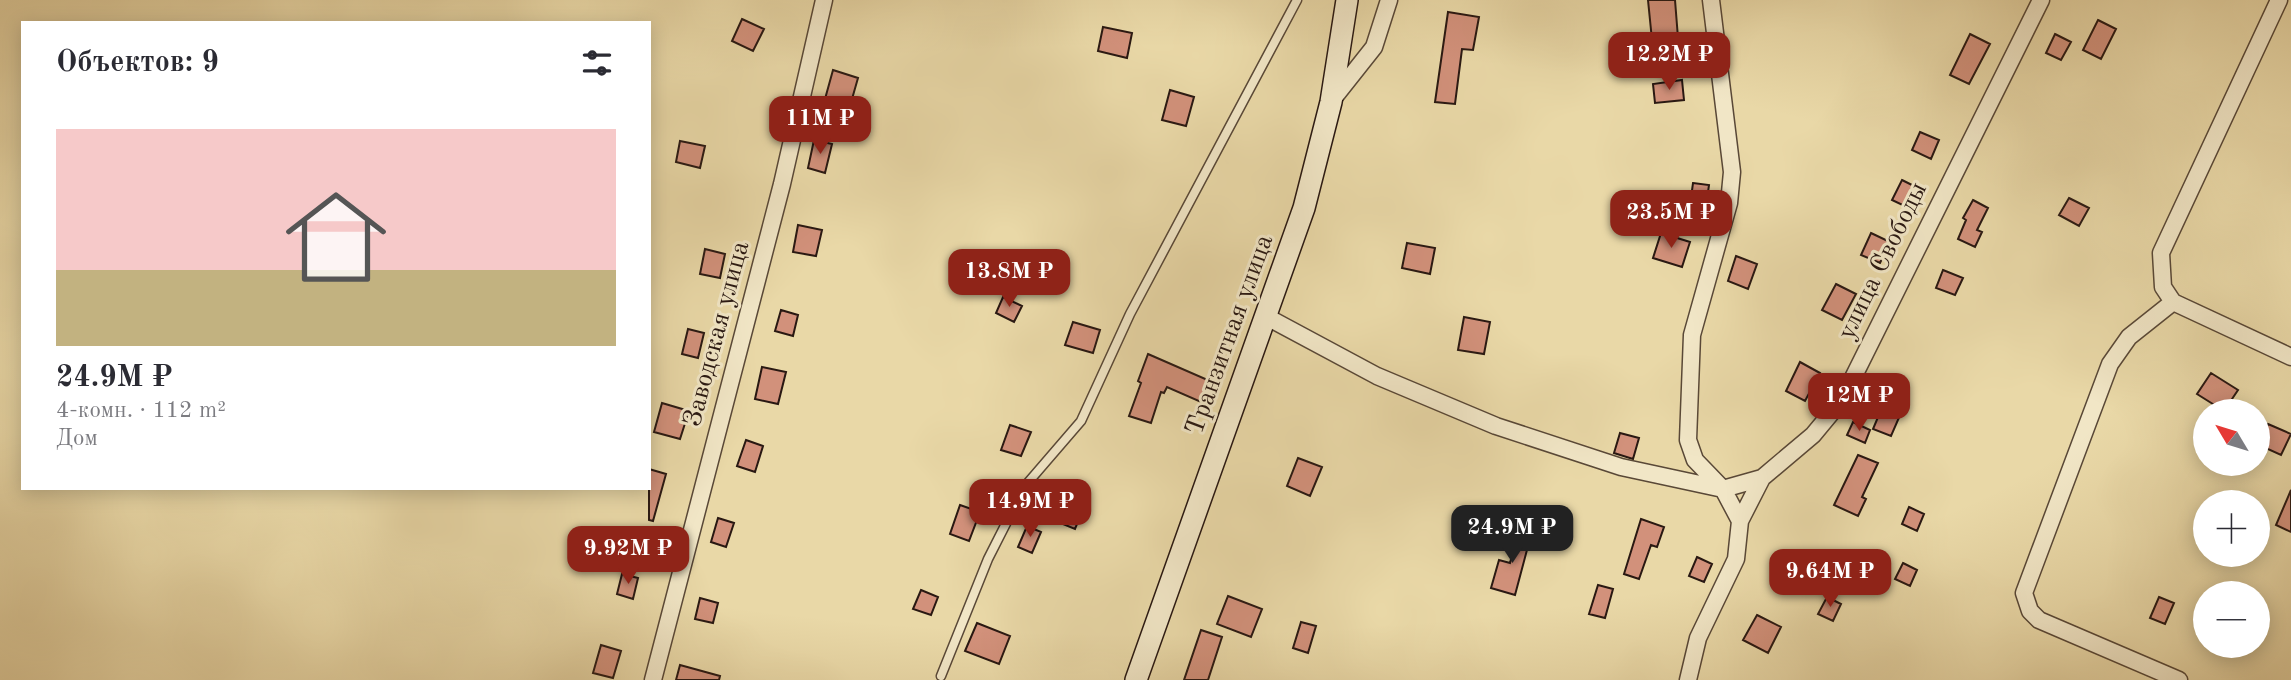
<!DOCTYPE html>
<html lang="ru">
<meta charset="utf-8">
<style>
:root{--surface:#fff;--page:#f2f2f3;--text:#2b2b33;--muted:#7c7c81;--accent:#8f2418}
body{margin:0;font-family:"Old Standard TT",serif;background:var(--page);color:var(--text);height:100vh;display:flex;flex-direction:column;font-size:26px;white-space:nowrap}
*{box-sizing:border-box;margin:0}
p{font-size:23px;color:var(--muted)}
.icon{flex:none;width:38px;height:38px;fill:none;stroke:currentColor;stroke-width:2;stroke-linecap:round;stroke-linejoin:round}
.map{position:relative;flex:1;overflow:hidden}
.drawer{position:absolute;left:21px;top:21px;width:630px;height:469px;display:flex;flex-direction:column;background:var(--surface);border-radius:0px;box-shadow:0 4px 18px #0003}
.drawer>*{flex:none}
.needle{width:46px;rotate:308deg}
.fabs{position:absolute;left:2193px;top:399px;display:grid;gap:14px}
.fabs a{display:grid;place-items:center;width:77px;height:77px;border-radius:50%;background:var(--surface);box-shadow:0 4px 18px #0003;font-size:35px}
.price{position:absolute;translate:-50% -60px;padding:0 16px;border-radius:14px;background:var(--accent);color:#fff;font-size:23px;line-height:46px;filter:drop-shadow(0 2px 4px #0008)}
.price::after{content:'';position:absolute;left:50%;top:42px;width:21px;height:16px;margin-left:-10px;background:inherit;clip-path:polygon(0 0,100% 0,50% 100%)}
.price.selected{background:#222;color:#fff}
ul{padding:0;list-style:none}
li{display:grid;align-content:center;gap:14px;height:371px;padding:0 35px}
li span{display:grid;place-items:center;height:217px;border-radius:0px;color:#555}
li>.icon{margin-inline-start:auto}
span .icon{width:126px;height:126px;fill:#fffc;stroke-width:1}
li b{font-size:30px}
h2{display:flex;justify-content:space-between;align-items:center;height:84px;padding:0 35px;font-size:30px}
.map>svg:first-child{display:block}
.building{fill:#d2917b;stroke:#291812;stroke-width:2}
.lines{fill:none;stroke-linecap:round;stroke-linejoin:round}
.lane-casing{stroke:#594837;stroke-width:11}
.street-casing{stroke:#594837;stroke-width:19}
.secondary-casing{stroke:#291812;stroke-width:24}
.lane{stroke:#f1e6c6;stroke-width:8}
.street{stroke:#f1e6c6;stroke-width:16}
.secondary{stroke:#f1e6c6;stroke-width:21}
.labels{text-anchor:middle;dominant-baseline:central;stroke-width:6;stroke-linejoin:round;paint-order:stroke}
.street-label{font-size:26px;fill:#291812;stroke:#f1e6c6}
</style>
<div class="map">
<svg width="2291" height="680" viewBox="0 0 2291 680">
<rect width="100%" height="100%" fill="#e9d8a7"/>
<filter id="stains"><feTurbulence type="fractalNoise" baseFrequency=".00286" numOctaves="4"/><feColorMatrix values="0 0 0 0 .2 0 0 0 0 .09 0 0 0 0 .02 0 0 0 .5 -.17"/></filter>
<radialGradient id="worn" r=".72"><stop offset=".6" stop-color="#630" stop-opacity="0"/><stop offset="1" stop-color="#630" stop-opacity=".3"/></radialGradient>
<!-- building -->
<path class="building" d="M1648,0H1675L1678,38L1652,40Z
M1448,12L1479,17L1473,50L1462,49L1455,104L1435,102Z
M742,19L764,29L753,51L732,41Z
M2098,20L2116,29L2101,59L2083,50Z
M1103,27L1132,33L1127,58L1098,51Z
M1970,34L1990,44L1969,84L1950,75Z
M2055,34L2071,42L2061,60L2046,53Z
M833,70L858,78L850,106L825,99Z
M1682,80L1684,100L1655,103L1653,84Z
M1170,90L1194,97L1186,126L1162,120Z
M1920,132L1939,140L1931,159L1912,150Z
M814,140L832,144L825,173L808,168Z
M680,141L705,146L700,168L676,162Z
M1902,180L1922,190L1913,210L1892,200Z
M1693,183L1709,185L1706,207L1690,205Z
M2069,198L2089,208L2079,226L2059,215Z
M1973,200L1988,208L1977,230L1982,232L1975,247L1958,239L1966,220L1963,218Z
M798,225L822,230L816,256L793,252Z
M1661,233L1690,242L1682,267L1653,258Z
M1871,233L1890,242L1880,263L1861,255Z
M1407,243L1435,248L1430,274L1402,268Z
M705,249L725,254L720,278L700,274Z
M1736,256L1757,264L1748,289L1728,281Z
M1943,270L1963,278L1955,295L1936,288Z
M1836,284L1856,294L1842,320L1822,310Z
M1003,297L1022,306L1014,322L996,313Z
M781,310L798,315L793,336L775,331Z
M1464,317L1490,322L1484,354L1458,350Z
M1073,322L1100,330L1093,353L1065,345Z
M688,329L704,333L698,358L682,354Z
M1148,354L1210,381L1201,402L1167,387L1164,393L1161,392L1151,423L1129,416L1141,383L1138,381Z
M1800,362L1820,373L1805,401L1786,391Z
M762,367L786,372L778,404L755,399Z
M2211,373L2238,390L2224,411L2197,394Z
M1886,398L1904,406L1891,436L1873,429Z
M662,403L689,411L680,439L654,432Z
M1853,422L1870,430L1865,443L1847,435Z
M2268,424L2291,434L2281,455L2259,445Z
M1010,425L1031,432L1021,456L1001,450Z
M1620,433L1639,438L1633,459L1614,453Z
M746,440L763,446L755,472L737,466Z
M1858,455L1878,463L1862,497L1866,499L1858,516L1834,505Z
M1298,458L1322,467L1310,496L1287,486Z
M649,469L666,474L653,521L649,520Z
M2291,490V532L2276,525Z
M1063,493L1086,502L1075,529L1053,520Z
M960,505L980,512L969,541L950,534Z
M1909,507L1924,514L1917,531L1902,524Z
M718,518L734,523L726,547L711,542Z
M1641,519L1664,527L1657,547L1651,545L1639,579L1624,574Z
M1027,526L1041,532L1032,553L1018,547Z
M1519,528L1532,531L1515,595L1491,588L1499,560L1510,563Z
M1697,557L1712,564L1704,582L1689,576Z
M1903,563L1917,570L1910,586L1895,579Z
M622,574L638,578L633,599L617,594Z
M1598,585L1613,589L1605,618L1589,614Z
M921,590L938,597L931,615L913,609Z
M1228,596L1262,609L1251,637L1217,624Z
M1827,597L1841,604L1833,621L1818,614Z
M2159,597L2174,603L2165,624L2150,618Z
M700,598L718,603L713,623L695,619Z
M1757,615L1781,627L1768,653L1743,640Z
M1301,622L1316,626L1308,653L1293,648Z
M977,623L1010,636L999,664L965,651Z
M1201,630L1222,637L1208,680H1184Z
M601,645L621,651L613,678L593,673Z
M680,665L720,676L719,680H676Z"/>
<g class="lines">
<defs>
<path id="lane" d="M941,676L988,559L1025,486L1081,421L1130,314L1297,0"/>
<path id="street" d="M1711,0L1732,172L1729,203L1692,335L1688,440L1695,460L1723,489L1740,521
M1332,100L1374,47L1389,0
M2173,302L2129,337L2110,364L2024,593L2030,611L2039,620L2179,680
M2173,302L2163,287L2161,253L2279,0
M2173,302L2291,357
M1267,317L1377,376L1496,426L1621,467L1723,489L1762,478
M653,680L782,184L824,0
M1688,680L1698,638L1736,559L1740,521L1762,478L1813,435L1842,400L2041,0"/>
<path id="secondary" d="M1136,680L1304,208L1331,102L1347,0"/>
</defs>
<!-- lane casing -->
<use href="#lane" class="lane-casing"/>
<!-- street casing -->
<use href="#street" class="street-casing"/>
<!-- secondary casing -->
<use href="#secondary" class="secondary-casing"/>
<!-- lane -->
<use href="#lane" class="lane"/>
<!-- street -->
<use href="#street" class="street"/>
<!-- secondary -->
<use href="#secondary" class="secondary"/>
</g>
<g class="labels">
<!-- street labels -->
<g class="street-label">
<text transform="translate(1883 261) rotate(-64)">улица Свободы</text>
<text transform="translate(717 334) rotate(-75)">Заводская улица</text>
<text transform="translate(1230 335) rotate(-70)">Транзитная улица</text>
</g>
</g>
<rect width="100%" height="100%" filter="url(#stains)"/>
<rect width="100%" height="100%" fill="url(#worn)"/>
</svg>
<div class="fabs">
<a><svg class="needle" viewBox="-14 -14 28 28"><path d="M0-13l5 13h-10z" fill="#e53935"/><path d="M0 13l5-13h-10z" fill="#7c7c81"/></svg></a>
<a>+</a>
<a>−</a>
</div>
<b class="price" style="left:1669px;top:92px">12.2M ₽</b>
<b class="price" style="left:820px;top:156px">11M ₽</b>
<b class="price" style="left:1671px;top:250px">23.5M ₽</b>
<b class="price" style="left:1009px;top:309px">13.8M ₽</b>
<b class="price" style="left:1859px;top:433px">12M ₽</b>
<b class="price" style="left:1030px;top:539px">14.9M ₽</b>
<b class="price selected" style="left:1512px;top:565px">24.9M ₽</b>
<b class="price" style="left:628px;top:586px">9.92M ₽</b>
<b class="price" style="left:1830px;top:609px">9.64M ₽</b>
<section class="drawer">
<h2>Объектов: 9<svg class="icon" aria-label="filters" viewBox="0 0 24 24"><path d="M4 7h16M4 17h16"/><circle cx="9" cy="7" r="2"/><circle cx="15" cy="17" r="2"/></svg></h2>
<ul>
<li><span style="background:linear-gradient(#f6c9c9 65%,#c2b280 0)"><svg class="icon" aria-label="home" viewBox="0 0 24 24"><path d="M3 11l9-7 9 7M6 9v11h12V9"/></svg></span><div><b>24.9M ₽</b><p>4-комн. · 112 m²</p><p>Дом</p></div></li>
</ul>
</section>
</div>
